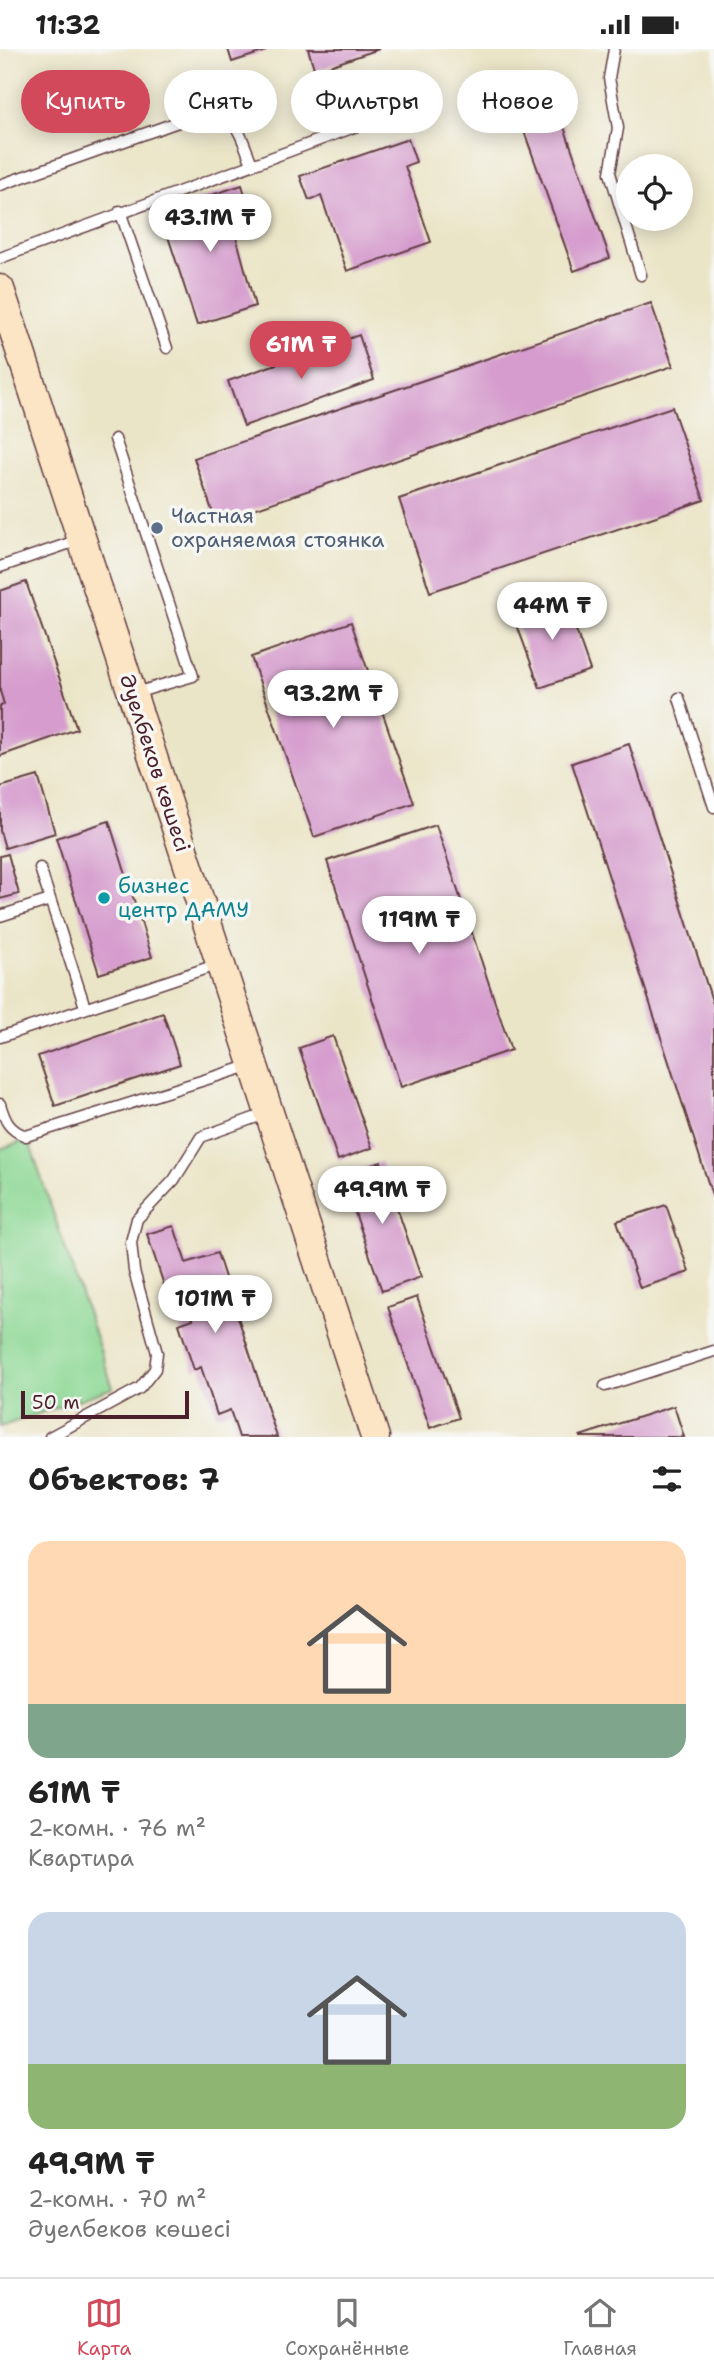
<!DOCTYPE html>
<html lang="ru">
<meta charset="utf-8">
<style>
:root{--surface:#fff;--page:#f6f6f6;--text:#222;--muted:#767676;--line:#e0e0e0;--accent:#d1495b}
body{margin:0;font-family:"Shantell Sans",sans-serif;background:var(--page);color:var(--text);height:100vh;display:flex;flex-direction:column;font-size:26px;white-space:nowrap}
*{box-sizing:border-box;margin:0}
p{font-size:23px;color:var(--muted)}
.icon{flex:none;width:38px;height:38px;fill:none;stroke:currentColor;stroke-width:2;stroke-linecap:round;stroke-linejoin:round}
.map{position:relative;height:1388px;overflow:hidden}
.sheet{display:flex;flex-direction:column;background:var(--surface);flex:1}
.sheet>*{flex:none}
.top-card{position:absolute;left:21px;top:21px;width:672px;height:63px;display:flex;gap:14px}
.tools{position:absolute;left:616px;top:105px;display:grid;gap:14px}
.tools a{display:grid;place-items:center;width:77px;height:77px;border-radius:50%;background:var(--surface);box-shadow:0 4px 18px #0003;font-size:35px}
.scale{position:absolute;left:21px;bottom:18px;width:168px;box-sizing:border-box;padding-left:7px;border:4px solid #4a1f2b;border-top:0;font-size:19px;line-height:24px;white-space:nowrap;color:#4a1f2b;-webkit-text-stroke:5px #f6f6f2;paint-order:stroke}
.price{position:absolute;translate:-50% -60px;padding:0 16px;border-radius:24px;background:#fff;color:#222;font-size:23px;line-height:46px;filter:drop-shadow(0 2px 4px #0008)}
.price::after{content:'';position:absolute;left:50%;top:42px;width:21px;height:16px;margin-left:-10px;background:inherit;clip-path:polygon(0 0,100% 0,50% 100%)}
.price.current{background:var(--accent);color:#fff}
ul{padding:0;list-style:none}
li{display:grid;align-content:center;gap:14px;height:371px;padding:0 28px}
li span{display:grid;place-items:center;height:217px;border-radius:21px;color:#555}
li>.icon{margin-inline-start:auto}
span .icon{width:126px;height:126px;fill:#fffc;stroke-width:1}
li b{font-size:30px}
h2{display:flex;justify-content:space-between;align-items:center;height:84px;padding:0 28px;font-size:30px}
.chip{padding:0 24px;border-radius:32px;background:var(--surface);box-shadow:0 4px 18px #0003;font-size:24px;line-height:63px}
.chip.current{background:var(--accent);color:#fff}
.status{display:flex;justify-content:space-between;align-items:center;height:49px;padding:0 35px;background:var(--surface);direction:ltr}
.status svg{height:19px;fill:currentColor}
.menu{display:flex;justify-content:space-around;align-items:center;height:98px;border-top:2px solid var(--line);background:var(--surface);font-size:19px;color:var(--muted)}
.menu a{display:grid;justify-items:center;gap:4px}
.menu .current{color:var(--accent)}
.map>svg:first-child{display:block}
.green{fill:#8dd895;stroke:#6c7c60;stroke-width:2}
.building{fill:#d59ccd}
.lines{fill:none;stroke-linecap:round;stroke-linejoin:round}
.lane-casing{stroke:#623d43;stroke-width:13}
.secondary-casing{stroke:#623d43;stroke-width:31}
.lane{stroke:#fff;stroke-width:10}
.secondary{stroke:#fce5c4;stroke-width:28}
.service-dot{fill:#5c6f8a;stroke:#f6f6f2;stroke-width:2.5}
.culture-dot{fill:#0f9aa8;stroke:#f6f6f2;stroke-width:2.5}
.labels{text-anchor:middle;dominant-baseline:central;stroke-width:7;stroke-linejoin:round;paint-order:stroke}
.service-label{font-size:21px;fill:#4e5e75;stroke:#f6f6f2;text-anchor:start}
.street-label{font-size:21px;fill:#4a1f2b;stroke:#f6f6f2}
.culture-label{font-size:21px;fill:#0d838f;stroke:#f6f6f2;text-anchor:start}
</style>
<div class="status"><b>11:32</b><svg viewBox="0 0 49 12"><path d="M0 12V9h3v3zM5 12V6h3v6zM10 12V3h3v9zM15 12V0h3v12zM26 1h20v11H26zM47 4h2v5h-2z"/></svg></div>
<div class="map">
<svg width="714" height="1388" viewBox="0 0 714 1388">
<rect width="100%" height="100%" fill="#f6f6f2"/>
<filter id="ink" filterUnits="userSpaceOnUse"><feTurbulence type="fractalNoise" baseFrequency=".0143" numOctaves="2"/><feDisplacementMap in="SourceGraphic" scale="14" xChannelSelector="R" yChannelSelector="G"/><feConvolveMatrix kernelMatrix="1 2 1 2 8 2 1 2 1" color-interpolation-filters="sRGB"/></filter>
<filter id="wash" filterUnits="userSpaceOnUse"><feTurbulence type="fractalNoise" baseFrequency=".00686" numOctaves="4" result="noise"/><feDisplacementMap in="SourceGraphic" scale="28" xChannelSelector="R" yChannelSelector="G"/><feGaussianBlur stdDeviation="1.57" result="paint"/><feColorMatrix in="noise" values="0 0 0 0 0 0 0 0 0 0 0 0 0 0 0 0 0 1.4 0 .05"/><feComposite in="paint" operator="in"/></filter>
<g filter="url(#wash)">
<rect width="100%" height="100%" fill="#ebe5c8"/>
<!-- green -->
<path class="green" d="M28,1090L113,1339L0,1378V1100Z"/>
<g id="blocks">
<!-- building -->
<path class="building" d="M228,0H265L266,2L232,13Z
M308,0H379L315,22Z
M557,58L610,209L574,222L520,71Z
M408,90L416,113L405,117L431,193L347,222L321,147L309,151L300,127Z
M242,136L249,159L230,165L255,257L197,276L160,163Z
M651,254L673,317L216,473L194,409Z
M359,286L374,331L244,377L228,332Z
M672,358L704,451L430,543L399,450Z
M26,533L77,680L0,707V657L4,655L0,642V542Z
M564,547L590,621L540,639L513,565Z
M351,573L414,754L314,788L251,608Z
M629,695L714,958V1152L572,714Z
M38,727L55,784L5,799L0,782V738Z
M109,772L152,908L99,925L56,789Z
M436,776L511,1001L401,1038L327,812Z
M8,805L19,845L0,850V807Z
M163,964L180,1015L55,1057L38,1007Z
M333,987L372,1099L338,1111L299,999Z
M381,1113L421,1228L382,1242L342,1126Z
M666,1156L689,1223L640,1239L617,1172Z
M174,1177L186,1214L217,1204L277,1388H239L230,1361L217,1366L201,1318L194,1321L179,1275L193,1270L181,1234L165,1239L147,1185Z
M417,1248L459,1369L430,1379L388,1258Z
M674,1357L684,1388H580V1387Z"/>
</g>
</g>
<g filter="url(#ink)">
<use href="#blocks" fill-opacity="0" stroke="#623d43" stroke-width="2"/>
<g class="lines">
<defs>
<path id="lane" d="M614,0L609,29L618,79L610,124L641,226
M0,136L206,63C237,61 242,91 252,115
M120,162L167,299
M0,209L387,66
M115,390L193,627L135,644
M0,518L79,491
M679,649L714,758
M40,819L85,958
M0,867L50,851
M0,988L219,915
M0,1055C5,1072 9,1081 26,1087L252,1016
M605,1337L714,1302
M50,1388L140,1339L155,1320L157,1304L134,1222L131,1193L137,1170L174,1131L201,1088L268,1064"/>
<path id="secondary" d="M0,240L375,1388"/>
</defs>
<!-- lane casing -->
<use href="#lane" class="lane-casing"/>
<!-- secondary casing -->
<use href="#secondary" class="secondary-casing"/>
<!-- lane -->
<use href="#lane" class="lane"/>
<!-- secondary -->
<use href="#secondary" class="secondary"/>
</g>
</g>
<!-- markers -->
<circle class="service-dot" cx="157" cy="479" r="7"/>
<circle class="culture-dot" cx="104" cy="849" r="7"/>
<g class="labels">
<!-- service labels -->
<g class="service-label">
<text x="171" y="467">Частная<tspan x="171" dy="24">охраняемая стоянка</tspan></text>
</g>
<!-- street labels -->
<g class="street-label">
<text transform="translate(155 714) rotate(72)">Әуелбеков көшесі</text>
</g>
<!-- culture labels -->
<g class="culture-label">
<text x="118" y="837">бизнес<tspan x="118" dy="24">центр ДАМУ</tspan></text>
</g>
</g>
</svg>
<div class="tools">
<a><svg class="icon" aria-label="locate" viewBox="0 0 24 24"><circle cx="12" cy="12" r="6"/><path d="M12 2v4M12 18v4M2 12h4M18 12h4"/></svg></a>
</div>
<div class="scale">50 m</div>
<b class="price" style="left:210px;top:205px">43.1M ₸</b>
<b class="price current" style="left:301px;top:332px">61M ₸</b>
<b class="price" style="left:552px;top:593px">44M ₸</b>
<b class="price" style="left:333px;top:681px">93.2M ₸</b>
<b class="price" style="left:419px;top:907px">119M ₸</b>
<b class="price" style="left:382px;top:1177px">49.9M ₸</b>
<b class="price" style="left:215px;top:1286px">101M ₸</b>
<div class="top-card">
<a class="chip current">Купить</a>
<a class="chip">Снять</a>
<a class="chip">Фильтры</a>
<a class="chip">Новое</a>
</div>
</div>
<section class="sheet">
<h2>Объектов: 7<svg class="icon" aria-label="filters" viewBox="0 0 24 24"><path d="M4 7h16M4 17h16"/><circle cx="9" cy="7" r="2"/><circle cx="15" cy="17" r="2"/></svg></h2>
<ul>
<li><span style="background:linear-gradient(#ffd9b3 75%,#7fa58c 0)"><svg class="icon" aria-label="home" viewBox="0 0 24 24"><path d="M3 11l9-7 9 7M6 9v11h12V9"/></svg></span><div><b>61M ₸</b><p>2-комн. · 76 m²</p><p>Квартира</p></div></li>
<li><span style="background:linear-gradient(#c9d6e8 70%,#8fb573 0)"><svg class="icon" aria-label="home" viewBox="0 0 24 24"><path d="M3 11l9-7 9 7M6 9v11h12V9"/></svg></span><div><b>49.9M ₸</b><p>2-комн. · 70 m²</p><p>Әуелбеков көшесі</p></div></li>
</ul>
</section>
<nav class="menu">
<a class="current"><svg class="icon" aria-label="map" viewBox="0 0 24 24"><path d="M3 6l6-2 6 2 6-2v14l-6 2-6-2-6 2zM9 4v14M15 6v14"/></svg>Карта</a>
<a><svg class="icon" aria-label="saved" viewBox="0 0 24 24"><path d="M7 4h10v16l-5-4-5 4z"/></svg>Сохранённые</a>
<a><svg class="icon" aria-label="home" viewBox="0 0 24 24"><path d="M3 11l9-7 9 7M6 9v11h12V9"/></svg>Главная</a>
</nav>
